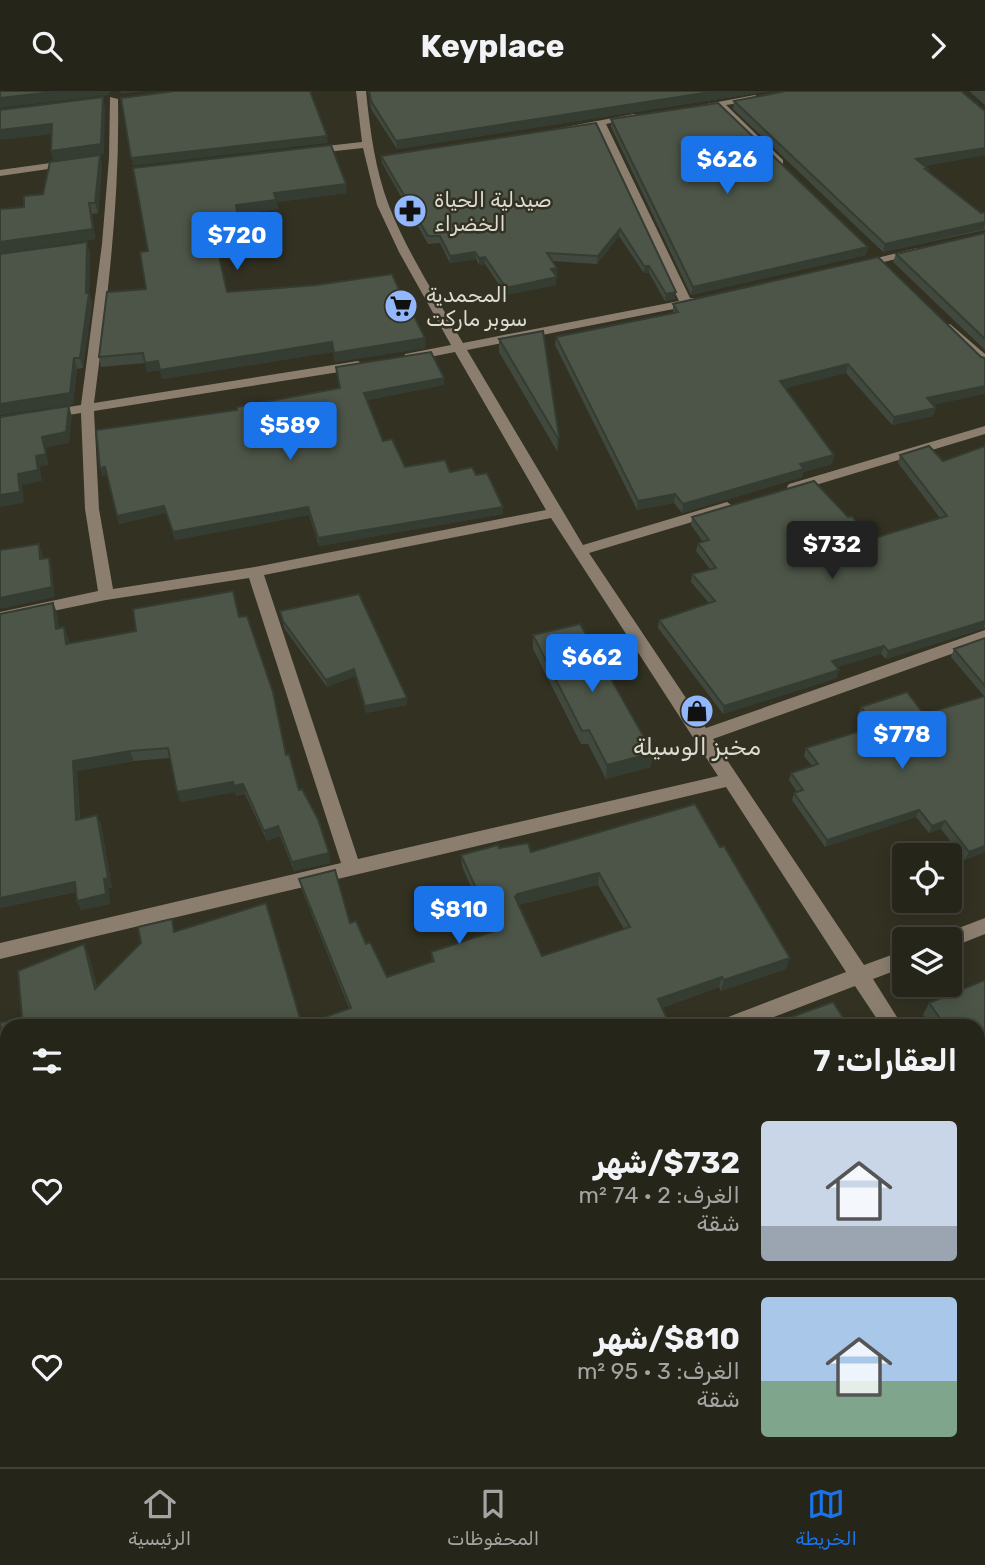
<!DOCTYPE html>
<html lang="ar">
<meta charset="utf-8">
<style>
:root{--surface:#26251a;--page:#2e2d23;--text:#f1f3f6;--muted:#a4a5a2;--line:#424239;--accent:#1a73e8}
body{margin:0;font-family:Rubik,Vazirmatn,sans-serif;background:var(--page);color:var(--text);direction:rtl;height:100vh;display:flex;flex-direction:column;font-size:26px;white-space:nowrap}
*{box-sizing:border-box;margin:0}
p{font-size:23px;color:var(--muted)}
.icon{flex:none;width:38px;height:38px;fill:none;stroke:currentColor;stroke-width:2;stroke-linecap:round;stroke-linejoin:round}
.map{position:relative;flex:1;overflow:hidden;direction:ltr}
.sheet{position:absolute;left:0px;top:928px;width:985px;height:450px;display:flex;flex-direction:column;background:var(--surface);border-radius:21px 21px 0 0;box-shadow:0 4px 18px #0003,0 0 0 2px var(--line);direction:rtl}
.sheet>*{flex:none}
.buttons{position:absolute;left:892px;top:752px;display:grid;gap:14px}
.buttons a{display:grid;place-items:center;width:70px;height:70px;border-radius:7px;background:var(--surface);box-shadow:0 4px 18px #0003,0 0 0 2px var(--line);font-size:35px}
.price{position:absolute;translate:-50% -60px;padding:0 16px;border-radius:7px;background:var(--accent);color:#fff;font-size:23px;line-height:46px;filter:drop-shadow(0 2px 4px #0008)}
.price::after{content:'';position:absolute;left:50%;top:42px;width:21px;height:16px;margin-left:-10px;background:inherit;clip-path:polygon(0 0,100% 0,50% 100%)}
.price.selected{background:#222;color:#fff}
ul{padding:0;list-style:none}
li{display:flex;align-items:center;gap:21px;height:175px;padding:0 28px}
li+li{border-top:2px solid var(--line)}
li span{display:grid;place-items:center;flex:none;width:196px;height:140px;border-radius:7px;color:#555}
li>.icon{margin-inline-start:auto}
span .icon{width:84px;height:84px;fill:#fffc;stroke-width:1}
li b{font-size:30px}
h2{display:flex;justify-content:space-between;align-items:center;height:84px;padding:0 28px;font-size:30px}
header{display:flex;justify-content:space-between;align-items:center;height:91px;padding:0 28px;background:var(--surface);font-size:32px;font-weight:700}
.dock{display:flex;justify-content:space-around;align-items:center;height:98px;border-top:2px solid var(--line);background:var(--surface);font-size:19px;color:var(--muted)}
.dock a{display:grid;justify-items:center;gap:4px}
.dock .selected{color:var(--accent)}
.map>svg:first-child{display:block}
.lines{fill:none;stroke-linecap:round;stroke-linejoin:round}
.minor{fill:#8b7e6f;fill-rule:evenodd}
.wall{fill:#41493e;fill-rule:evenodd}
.shaded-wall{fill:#353c32}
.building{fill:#4c5548;stroke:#353c32;stroke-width:2;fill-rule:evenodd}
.labels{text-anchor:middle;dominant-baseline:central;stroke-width:5;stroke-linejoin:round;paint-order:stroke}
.far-poi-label{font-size:21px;fill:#dddcd3;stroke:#323122;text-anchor:start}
.poi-label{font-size:24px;fill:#dddcd3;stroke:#323122}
</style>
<header><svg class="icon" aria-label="forward" viewBox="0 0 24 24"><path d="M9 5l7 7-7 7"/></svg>Keyplace<svg class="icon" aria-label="search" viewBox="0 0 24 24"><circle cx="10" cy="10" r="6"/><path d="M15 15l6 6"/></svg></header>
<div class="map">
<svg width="985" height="1376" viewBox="0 0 985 1376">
<rect width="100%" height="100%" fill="#323122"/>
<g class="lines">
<!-- minor -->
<path class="minor" d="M356,0H366C370,39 375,79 389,115C408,163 437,207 463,252L679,210L597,35L565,40L560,37L634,23L639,26L606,33L690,207H699V213L467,259L583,454L727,411L734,416L732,419L589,462L706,637L985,539V551L713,648L864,874L905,859V876L873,888L902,934H881L855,895L753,934H720L723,928L846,881L726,696L0,868V852L341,772L249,487L106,509L0,531V521L98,500L85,418L81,322L0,335V327L81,314L102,153L109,67L110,6L118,8C120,110 107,211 94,312L358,270L364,274L358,278L94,320L99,418L113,498L255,476L546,419L455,261L410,270L404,266L405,263L451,254L399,161L377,114L363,57L308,63L303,60L308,57L362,51ZM551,427L718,685L358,768L264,484Z
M755,4L760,7L758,9L726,14L783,69V73H775L716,16L696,19L691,16Z
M72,69L76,70V74L0,85V79Z
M917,157L921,158V162L859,177L853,173Z
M950,233L985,263V274L980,273L946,240V234Z
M985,335V343L799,399H789L787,396L789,393Z
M985,827V843L950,857V849H940L943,843Z
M978,1057L985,1059V1088L978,1085Z
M7,1174V1198L0,1201V1177Z
M172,1370H198L199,1376H173Z
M474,1370H500L502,1376H476Z
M827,1370H852L855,1376H829Z"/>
</g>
<!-- wall -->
<path class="wall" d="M368,0H770L397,58L371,18Z
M969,0H985V14Z
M734,10L985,20V64L925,75L928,78V81L981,122L985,121V139L883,161L733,18Z
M611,28L868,156L866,164L691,204L611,36Z
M596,32L675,208L665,210L649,182H644L619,145L597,173L552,170L557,184H555L556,194L506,204L485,173L479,174L476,168L450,172L440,152L428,153L382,72L381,65Z
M100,64L102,74L98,122L92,123L95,148L0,162L24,116Z
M133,77L347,102L277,111L278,118L238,123L243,153L217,156L227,201L426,257L335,271L333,261L162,288L160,279L147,281L145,272L101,276L99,266L146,198L148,160Z
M985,142V259L893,171L896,163Z
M90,161L89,202L92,212L83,277L77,278L73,313L0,324Z
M673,213L981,266L933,314L936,317L933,325L892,334L846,282L786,297L834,364L832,373L803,381L802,386L682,422L674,412L637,419L555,254L556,246L673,222Z
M499,248L559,346L558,360H557L499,261Z
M444,294L367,309L383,350L405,376L476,384L503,423L319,455L309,424L175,449L166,422L119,433L107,384L102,385L96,339Z
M985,355V537L886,568L881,563L837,576V587L723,623L658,537L659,529L709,512L691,491L692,483L710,478L696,460L698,452L703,451L691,434L692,426H848L865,441L874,447L940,427L898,372L900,364L943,370Z
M53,512L57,522L59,537L68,546L69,552L239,526L299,699L331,772L294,780L280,745L267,750L245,703L236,705L235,701L180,711L170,667L134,670L77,680L80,728L97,724L101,733L112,797H108L110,813L81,819L77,810L76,801L0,817V523Z
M280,520L407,614L366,622L355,585L327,596L284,537Z
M533,544L651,676L606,688L588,653H581L533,558Z
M985,547V761L965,769L941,738L929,742L916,726L825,756L792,709L794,702L797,701L789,689L791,682L812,675L804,665L806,657L869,637L858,623L861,616L924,623L984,605L951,566L954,558Z
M695,713L786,878L721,900L719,896L662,917L670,934H7L22,926L89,864L97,896L176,840L302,934L349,917L302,799L299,788L350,832L366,853L387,886L432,871L431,861L490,841L462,775L461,764L499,757L531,761ZM598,794L624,838L542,865L518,814Z
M985,889V1016L978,1006V934H930L923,924L929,912Z
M872,1370H978L985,1376H875Z"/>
<!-- shaded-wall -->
<path class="shaded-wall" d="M62,0H110L109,4L0,17V7Z
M120,0H145L121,3Z
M717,0H770L397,58L396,50Z
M103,6L105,16L104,63L53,70L51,60Z
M52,33L55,43L0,49V39Z
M327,45L328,52L133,75L131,67Z
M985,57V64L914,77L916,68Z
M100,64L102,74L98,122L95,112Z
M346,93L347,102L277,111L278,118L238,123L236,114L274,102Z
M89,112L95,148L0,162V151Z
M985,131L984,138L883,161L885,153Z
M620,138L619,145L597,173L598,165Z
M241,144L243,153L216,156L215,147Z
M87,151L90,161L89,205V202L92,212L83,277L80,267L86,202Z
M868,156L866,164L691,204L693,196Z
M475,161L476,168L450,172V165Z
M485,166V173L479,174V167Z
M644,175H649V182H644Z
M557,177V184L550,185L551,178Z
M557,186L556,194L506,204V197Z
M676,201L675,208L665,210L666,203Z
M425,247L426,257L335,271L334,262Z
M332,251L333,261L162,288L160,279L147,281L145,272Z
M74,267L77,278L73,313L0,324V313Z
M848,273L846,282L779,299L780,290Z
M444,287V294L365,309L364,302Z
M985,295V303L924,316L927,307Z
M69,315L72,326L69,352L45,357L49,374L40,376L42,390L22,394L24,412L0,416V404L18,383L36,365L42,346Z
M936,317L933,325L892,334L894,326Z
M557,346H559L558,360H557Z
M834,364L832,373L803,381L802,386L682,422L683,413L800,373Z
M105,376L108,384L102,385L100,377Z
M675,403L674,412L637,419L638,410Z
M164,415L166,422L119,433L117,425Z
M308,416L309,424L175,449L173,441Z
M503,416V423L319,455L318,447Z
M39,453L43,464V478L40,468Z
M49,467L52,477L55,506L0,518V507Z
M53,512L57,522L60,548L56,538Z
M985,530L984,537L886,568L888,560Z
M64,536L68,546L70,563L66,553Z
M884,555L881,563L830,578L832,570Z
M354,578L355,585L327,596L326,589Z
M839,579L837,587L723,623L724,615Z
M407,607V614L366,622L365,615Z
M130,660L134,670L77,680L80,739L76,729L73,670Z
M653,662L651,676L606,688L607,674Z
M233,691L243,693L245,703L236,705L235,701L180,711L177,701Z
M919,719L916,726L825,756L827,749Z
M97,724L101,733L112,797H108L110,813L81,819L77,810Z
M945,730L941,738L929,742L932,735Z
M278,735L280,745L267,750L264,740Z
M985,755V761L965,769L969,761Z
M329,762L331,772L294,780L292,771Z
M599,782L598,794L517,814L515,806L517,803Z
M75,791L79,800L0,817V807Z
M84,853L89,864L100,909L95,898Z
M790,867L786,878L721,900L724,889Z
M722,886L719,896L656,919L658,908Z
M7,1100V1112L0,1114V1103Z
M93,1370H98L100,1376H94Z"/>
<!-- building -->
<path class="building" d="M0,0H62L0,7Z
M175,0H310L327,45L131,67L121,7Z
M369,0H717L396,50L371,10Z
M786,0H961L985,20V57L916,68L928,78H925L981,122L985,121V131L885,153L734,10Z
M103,6L101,53L51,60L52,33L0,39V19Z
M718,12L868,156L693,196L611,28Z
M596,32L676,201L666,203L649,175H644L620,138L598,165L547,162L557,177L551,178L557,186L506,197L485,166L479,167L475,161L450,165L440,145H428L381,65Z
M331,54L346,93L274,102L276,109L236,114L241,144L215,147L227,201L316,194L392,183L410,223H413L425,247L334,262L332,251L160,279L158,270L145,272L143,262L99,266L107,201L146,198L140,161L148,160L133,77Z
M100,64L95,112H89L93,138L0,151V118L24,116V105L43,103L50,71Z
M985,142V248L896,163Z
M87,151L86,202H89L80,267H74L70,302L0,313V163Z
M878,166L981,266L985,267V295L927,307L936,317L894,326L848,273L780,290L834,364L800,373L804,378L683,413L675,403L638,410L556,246L678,221L673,213Z
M543,240L559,346H557L499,248Z
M431,261L444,287L364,302L383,350L392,348L405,376L445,369L450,381L472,376L476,384L487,382L503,416L318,447L308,416L173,441L164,415L117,425L105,376L100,377L96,339L237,319V316L340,297L336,276Z
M69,315L66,341L42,346L46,363L36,365L38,379L18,383L20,401L0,404V326Z
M929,355L943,370L985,355V530L888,560L884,555L832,570L839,579L724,615L659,529L715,510L692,483L716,477L698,452L709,449L692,426L814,390L848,426L852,425L865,441L867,440L874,447L947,425L900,364Z
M39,453L40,468L49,467L52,496L0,507V459Z
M233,500L239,526L247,525L273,601L286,664L289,663L299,699L302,698L318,728L329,762L292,771L278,735L264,740L243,693L234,695L233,691L177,701L168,657L130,660L73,670L76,729L97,724L108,787L104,788L106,803L77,810L75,791L0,807V523L53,512L56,538L64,536L66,553L136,540L133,518Z
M359,503L407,607L365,615L354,578L326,589L283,530L280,520Z
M580,533L653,662L607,674L589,639L582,640L533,544Z
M985,547V595L954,558Z
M907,601L924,623L985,605V755L969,761L945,730L932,735L919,719L827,749L794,702L803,699L791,682L818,673L806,657L876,635L861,616Z
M695,713L720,756L724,755L790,867L724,889L722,886L658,908L670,934H7V974L0,932L22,926L18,880L84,853L95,898L141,852L138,836L172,828L174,841L266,812L302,934L351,917L299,788L335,779L350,832L356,830L366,853L370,851L387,886L434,870L431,861L495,840L461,764L498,754L499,757L528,752L531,761ZM599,782L630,836L542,865L515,806L517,803Z
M985,889V993L978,983V934H945L929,912Z
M833,911L848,934H769Z
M7,1063V1100L0,1103V1065Z
M7,1211V1370H93L94,1376H0V1214Z
M985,1287V1376H884L881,1370H978V1289Z
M414,1370H453L455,1376H403Z
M528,1370H654L656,1376H597V1375L530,1376Z"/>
<!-- icons -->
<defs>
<symbol id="pharmacy-disc" viewBox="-11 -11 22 22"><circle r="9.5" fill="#92b7fd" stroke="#323122"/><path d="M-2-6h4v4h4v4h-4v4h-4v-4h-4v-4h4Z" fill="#111"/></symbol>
<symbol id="supermarket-disc" viewBox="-11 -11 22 22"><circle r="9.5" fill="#92b7fd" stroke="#323122"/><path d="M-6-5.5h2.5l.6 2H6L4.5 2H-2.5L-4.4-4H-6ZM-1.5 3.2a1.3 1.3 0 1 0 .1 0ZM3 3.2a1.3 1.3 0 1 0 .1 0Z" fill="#111"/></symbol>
<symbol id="shop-disc" viewBox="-11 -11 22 22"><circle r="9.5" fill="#92b7fd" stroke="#323122"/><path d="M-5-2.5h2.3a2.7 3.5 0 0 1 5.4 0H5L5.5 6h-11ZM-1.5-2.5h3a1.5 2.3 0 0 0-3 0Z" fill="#111"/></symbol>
</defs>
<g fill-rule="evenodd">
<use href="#pharmacy-disc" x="391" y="101" width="38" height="38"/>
<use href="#supermarket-disc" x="382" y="196" width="38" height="38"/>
<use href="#shop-disc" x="678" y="601" width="38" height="38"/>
</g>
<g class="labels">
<!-- far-poi labels -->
<g class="far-poi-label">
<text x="434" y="108">صيدلية الحياة<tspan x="434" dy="24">الخضراء</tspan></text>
<text x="426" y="203">المحمدية<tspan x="426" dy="24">سوبر ماركت</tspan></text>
</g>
<!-- poi labels -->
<g class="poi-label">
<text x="697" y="656">مخبز الوسيلة</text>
</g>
</g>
</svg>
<div class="buttons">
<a><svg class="icon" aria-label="locate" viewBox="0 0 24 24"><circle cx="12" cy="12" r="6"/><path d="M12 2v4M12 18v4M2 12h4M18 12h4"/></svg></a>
<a><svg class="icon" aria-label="layers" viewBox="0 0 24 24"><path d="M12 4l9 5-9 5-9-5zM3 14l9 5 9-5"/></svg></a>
</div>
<b class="price" style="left:727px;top:105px">$626</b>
<b class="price" style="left:237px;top:181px">$720</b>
<b class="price" style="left:290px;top:371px">$589</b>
<b class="price selected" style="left:832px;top:490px">$732</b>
<b class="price" style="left:592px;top:603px">$662</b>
<b class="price" style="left:902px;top:680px">$778</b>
<b class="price" style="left:459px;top:855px">$810</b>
<section class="sheet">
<h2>العقارات: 7<svg class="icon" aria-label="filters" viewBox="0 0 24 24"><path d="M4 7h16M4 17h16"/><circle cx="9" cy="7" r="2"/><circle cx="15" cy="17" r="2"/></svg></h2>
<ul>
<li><span style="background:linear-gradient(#c9d6e8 75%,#9aa5b1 0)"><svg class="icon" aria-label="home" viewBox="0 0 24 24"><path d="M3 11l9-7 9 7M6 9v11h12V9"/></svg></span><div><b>$732/شهر</b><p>الغرف: 2 · 74 m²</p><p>شقة</p></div><svg class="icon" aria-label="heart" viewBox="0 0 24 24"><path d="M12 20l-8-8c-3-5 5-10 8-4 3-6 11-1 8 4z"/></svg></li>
<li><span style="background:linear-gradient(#a9c7e8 60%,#7fa58c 0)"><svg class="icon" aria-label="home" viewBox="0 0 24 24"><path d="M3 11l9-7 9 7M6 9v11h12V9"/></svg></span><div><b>$810/شهر</b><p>الغرف: 3 · 95 m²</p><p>شقة</p></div><svg class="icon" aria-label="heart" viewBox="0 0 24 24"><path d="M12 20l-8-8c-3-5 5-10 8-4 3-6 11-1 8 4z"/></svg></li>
</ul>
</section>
</div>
<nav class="dock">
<a class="selected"><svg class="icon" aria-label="map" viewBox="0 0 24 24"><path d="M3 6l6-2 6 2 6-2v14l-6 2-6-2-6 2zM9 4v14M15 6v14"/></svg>الخريطة</a>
<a><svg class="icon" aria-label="saved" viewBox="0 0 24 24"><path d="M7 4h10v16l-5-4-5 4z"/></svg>المحفوظات</a>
<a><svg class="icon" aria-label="home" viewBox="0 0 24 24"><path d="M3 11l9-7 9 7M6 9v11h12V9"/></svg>الرئيسية</a>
</nav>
